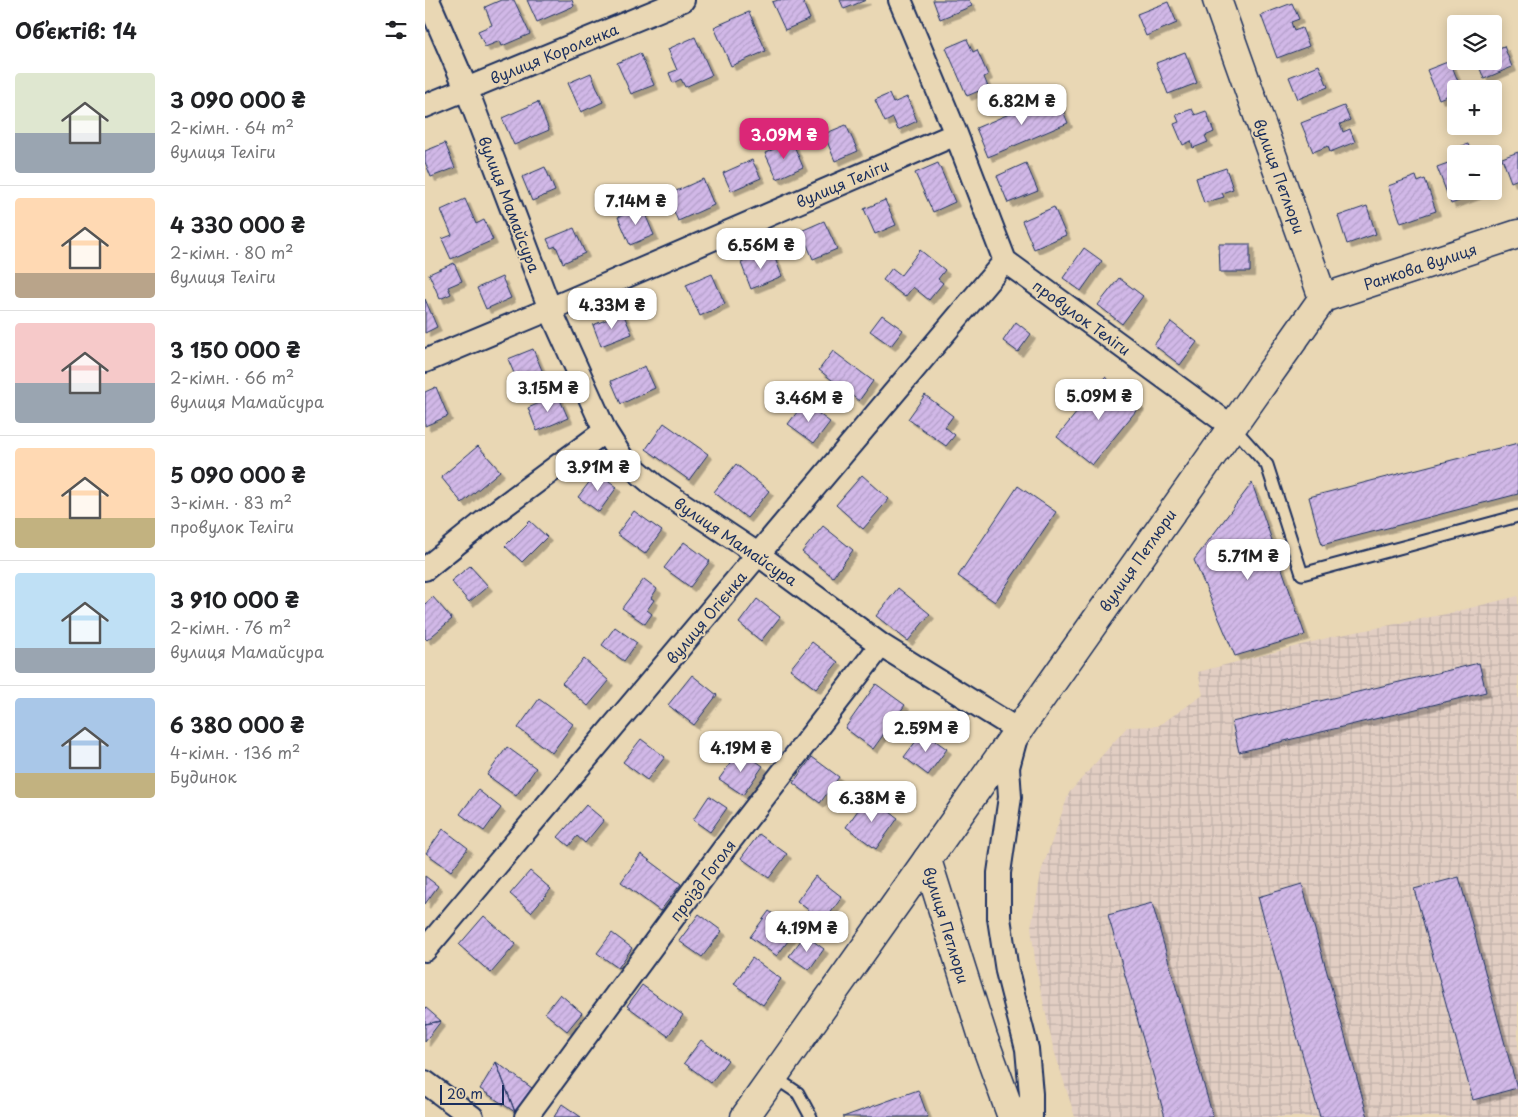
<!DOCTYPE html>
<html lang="uk">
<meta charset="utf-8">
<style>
:root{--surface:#fff;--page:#f2f2f2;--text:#202124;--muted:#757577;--line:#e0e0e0;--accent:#db2777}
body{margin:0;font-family:"Playpen Sans",sans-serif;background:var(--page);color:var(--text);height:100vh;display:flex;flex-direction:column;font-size:19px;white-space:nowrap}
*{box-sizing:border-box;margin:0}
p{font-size:16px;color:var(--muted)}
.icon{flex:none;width:28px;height:28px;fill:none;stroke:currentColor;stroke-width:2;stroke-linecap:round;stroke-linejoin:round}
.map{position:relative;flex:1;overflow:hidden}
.sheet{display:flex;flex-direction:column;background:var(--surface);width:425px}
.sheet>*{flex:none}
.buttons{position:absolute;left:1022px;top:15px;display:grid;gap:10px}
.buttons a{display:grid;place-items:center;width:55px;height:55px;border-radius:5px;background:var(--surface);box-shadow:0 2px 12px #0003;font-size:25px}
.scale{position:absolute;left:15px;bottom:12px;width:64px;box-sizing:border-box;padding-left:5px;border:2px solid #1b2f5e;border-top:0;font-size:14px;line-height:18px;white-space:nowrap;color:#1b2f5e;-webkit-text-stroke:4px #e9d7b4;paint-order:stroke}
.price{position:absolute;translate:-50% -42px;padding:0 11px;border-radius:10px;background:#fff;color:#222;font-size:16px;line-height:32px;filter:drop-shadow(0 1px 2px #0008)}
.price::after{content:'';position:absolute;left:50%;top:30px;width:15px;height:11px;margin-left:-8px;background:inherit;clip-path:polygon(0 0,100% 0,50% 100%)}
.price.current{background:var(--accent);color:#fff}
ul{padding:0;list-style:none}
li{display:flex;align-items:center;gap:15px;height:125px;padding:0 15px}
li+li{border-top:1px solid var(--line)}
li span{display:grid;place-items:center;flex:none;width:140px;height:100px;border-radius:5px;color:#555}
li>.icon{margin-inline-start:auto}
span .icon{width:60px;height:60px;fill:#fffc;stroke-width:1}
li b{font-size:21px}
h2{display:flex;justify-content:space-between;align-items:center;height:60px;padding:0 15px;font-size:21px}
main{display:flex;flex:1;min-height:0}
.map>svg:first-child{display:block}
.industrial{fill:url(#industrial-grid)}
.building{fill:url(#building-hatch);stroke:#1b2f5e;filter:url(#shadow)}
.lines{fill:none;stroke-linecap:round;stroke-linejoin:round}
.service-casing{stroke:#1b2f5e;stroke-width:15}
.minor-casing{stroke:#1b2f5e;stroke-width:26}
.tertiary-casing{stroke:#1b2f5e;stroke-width:31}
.secondary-casing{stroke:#1b2f5e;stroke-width:31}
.service{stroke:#e9d7b4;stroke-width:11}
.minor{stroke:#e9d7b4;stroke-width:22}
.tertiary{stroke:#e9d7b4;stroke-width:28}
.secondary{stroke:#e9d7b4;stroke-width:28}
.labels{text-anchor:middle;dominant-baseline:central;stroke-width:4;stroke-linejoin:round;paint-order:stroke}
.street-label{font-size:15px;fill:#1b2f5e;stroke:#e9d7b4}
</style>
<main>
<section class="sheet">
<h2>Об’єктів: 14<svg class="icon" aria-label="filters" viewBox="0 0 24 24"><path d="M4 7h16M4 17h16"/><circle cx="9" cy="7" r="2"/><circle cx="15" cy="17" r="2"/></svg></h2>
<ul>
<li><span style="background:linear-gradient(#dfe7d0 60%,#9aa5b1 0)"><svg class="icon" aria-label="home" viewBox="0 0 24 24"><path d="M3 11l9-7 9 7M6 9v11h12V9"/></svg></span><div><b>3 090 000 ₴</b><p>2-кімн. · 64 m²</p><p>вулиця Теліги</p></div></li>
<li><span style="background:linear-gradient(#ffd9b3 75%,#b9a48a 0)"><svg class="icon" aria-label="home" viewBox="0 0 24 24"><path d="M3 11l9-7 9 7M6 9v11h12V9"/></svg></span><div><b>4 330 000 ₴</b><p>2-кімн. · 80 m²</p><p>вулиця Теліги</p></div></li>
<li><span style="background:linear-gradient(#f6c9c9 60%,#9aa5b1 0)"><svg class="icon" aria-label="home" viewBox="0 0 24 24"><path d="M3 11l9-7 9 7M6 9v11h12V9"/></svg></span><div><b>3 150 000 ₴</b><p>2-кімн. · 66 m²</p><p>вулиця Мамайсура</p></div></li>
<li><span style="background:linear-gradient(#ffd9b3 70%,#c2b280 0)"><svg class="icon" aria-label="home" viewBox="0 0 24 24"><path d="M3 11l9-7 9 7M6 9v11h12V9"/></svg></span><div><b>5 090 000 ₴</b><p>3-кімн. · 83 m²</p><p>провулок Теліги</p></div></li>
<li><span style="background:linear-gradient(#bfe0f5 75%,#9aa5b1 0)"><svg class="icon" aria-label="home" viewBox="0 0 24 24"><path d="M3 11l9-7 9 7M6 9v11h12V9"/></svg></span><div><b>3 910 000 ₴</b><p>2-кімн. · 76 m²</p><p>вулиця Мамайсура</p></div></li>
<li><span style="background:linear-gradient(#a9c7e8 75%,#c2b280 0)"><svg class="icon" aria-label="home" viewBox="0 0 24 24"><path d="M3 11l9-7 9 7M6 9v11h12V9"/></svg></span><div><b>6 380 000 ₴</b><p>4-кімн. · 136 m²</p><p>Будинок</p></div></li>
</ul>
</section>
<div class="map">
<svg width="1093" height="1117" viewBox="0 0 1093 1117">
<defs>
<pattern id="industrial-grid" width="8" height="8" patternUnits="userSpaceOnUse" patternTransform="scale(1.25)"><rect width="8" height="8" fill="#e2cec3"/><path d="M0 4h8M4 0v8" fill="none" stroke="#c1b1aa"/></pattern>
<pattern id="building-hatch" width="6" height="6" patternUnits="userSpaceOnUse" patternTransform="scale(1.25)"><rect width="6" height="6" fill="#d1b8e7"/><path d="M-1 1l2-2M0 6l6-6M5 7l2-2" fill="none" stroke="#b39ec9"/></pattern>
<filter id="shadow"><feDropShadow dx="4.5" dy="4.5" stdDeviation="0" flood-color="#0004"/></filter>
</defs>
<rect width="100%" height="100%" fill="#e9d7b4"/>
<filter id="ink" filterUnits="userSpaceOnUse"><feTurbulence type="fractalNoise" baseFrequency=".02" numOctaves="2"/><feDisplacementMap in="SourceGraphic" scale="10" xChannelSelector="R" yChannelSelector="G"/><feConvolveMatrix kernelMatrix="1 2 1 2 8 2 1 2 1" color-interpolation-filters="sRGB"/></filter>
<g filter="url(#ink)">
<!-- industrial -->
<path class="industrial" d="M1093,596V1117H650L628,1047L611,968L606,927L617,869L644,793L702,727L733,726L778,695L773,672L906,637L1021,614Z"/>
<!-- building -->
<path class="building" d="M76,0H89L105,34L77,46L75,41L60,47L53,31L67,25L60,7Z
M102,0H147L149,6L112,22Z
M353,0H377L385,19L360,30L347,2Z
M415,0H441L419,9Z
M508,0H544L547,6L515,19Z
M743,2L752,23L721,36L712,14Z
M867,3L874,19L866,22L869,31L877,28L884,46L852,58L836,15Z
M324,12L341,51L306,66L289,27Z
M270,37L287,75L260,87L256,79L248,83L244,73L252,70L243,49Z
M542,39L548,52L552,50L563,75L559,77L563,87L542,96L521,48Z
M1079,46L1087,67L1059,79L1052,61H1069V50Z
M760,52L772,83L743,94L731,63Z
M215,53L229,85L206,94L192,63Z
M1025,61L1036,89H1031V92L1014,99L1002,70Z
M894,65L903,87L873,99L864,77Z
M166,73L178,102L156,112L143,83Z
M464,94L468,103L482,97L492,121L473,130L468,118L460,122L450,100Z
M631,94L643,123L563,157L551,128Z
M113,102L124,130L89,145L77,118Z
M919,106L925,120L915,124L918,132L925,129L930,142L905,152L903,146L888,152L876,123Z
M767,109L770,115L781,111L789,132L780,136L783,142L768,148L766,141L758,145L749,124L754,122L751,115Z
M421,125L433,151L410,161L399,134Z
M367,141L378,167L352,179L340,153Z
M20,143L30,168L6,177L0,162V151Z
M1043,144L1047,154H1036L1034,147Z
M1093,152V179L1086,182L1077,158Z
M327,160L336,178L306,191L298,173Z
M1031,160V191H1052L1053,194L1026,204L1012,167Z
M513,163L530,202L508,212L490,173Z
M601,163L613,191L583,203L572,176Z
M120,167L130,191L107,201L97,177Z
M801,168L808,189L797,193L799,197L779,203L771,178Z
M991,176L993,182L1000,179L1011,211L976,223L963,186Z
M278,179L289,205L253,221L242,195Z
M40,199L51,224L59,220L68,240L26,259L17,239L27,235L16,210Z
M460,200L471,225L450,234L439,209Z
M942,206L951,234L922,244L913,216Z
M217,207L229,235L205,245L193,217Z
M629,207L641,235L609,249L597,221Z
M399,221L412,249L388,259L376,231Z
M149,228L160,253L138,263L131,246L126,248L122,239Z
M794,244H825V272H795Z
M659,248L677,261L656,291L638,278Z
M495,250L520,270L513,279L518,283L504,300L488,287L480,297L458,280L467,268L476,275Z
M347,251L357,276L326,289L316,263Z
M29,263L37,281L23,287L26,294L15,299L4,274Z
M287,274L300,304L275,316L261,285Z
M77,277L86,298L61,309L52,288Z
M694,278L718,296L697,324L673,305Z
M0,299L12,327L0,333Z
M198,313L207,334L176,346L168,325Z
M457,315L478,330L466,346L445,331Z
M591,322L606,334L593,352L578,341Z
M746,322L772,342L755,365L729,345Z
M108,349L119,375L94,385L83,359Z
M408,351L448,381L434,401L394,370Z
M220,366L230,388L196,404L186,381Z
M680,377L715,406L667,465L632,437Z
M11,387L23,416L0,426V392Z
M133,395L143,418L112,431L103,408Z
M500,395L528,416L520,427L530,435L521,446L483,419Z
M379,403L405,422L389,443L363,424Z
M239,423L283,454L264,480L221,449Z
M1093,443V494L897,545L884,497Z
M53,446L75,471L37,503L16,477Z
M311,464L344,491L322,518L289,492Z
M172,472L192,487L174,512L153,497Z
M437,475L464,499L438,529L411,505Z
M827,483L880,635L810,656L769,560Z
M593,486L631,512L570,602L533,576Z
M209,511L237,531L220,554L192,534Z
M105,521L122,537L97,562L80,546Z
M398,526L428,550L408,577L377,552Z
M259,542L285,561L265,587L239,568Z
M45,566L63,586L44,602L26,581Z
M219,579L232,589L226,598L229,600L222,610L227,614L220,624L197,608Z
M473,588L505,614L483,641L451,616Z
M8,597L27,619L2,640L0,638V604Z
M332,599L355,617L336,641L314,623Z
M190,627L212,643L199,661L177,645Z
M387,642L413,662L391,689L365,669Z
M159,659L184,681L163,706L137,683Z
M1054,663L1061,692L814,752L807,722Z
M267,675L292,695L269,725L243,705Z
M451,684L480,705L448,749L420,728Z
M114,699L148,724L127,753L93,728Z
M498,732L522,749L503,775L479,757Z
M216,739L240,757L222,780L198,762Z
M82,747L111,768L91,796L62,775Z
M315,750L338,766L318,795L294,779Z
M387,757L414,777L395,803L368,783Z
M53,790L76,808L59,831L35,814Z
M284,796L302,808L285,832L268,820Z
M443,796L473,818L451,849L421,827Z
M161,805L179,820L160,843L152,836L144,846L133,837Z
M18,829L43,848L26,871L1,853Z
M334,834L362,854L344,878L316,858Z
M216,854L256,884L235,911L196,882Z
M105,871L126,889L106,912L85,894Z
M0,876L13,886L0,904Z
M390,876L417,897L399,922L372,901Z
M1034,877L1092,1088L1048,1100L989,889Z
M877,884L943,1117H895L833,897Z
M727,903L788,1117H740L683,915Z
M344,911L371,930L352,956L325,937Z
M274,914L297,931L277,957L254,941Z
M59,916L91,944L66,973L34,945Z
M187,933L207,948L193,968L172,953Z
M380,935L399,949L384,970L364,956Z
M327,958L356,979L338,1005L309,984Z
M217,985L258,1015L243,1036L202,1006Z
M135,994L157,1013L142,1031L120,1013Z
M0,1007L16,1021L0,1024Z
M16,1021L0,1042V1024Z
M276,1040L303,1060L286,1083L259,1063Z
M71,1062L107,1088L90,1112Z
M71,1062L90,1112L55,1089Z
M493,1090L503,1117H418Z
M137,1104L156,1117H129Z"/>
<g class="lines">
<defs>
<path id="service" d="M808,427L842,465L877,574L1093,516
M349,1077L373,1093L386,1117"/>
<path id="minor" d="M3,0L41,88L125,309L180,431L197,458L230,486L334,555L456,645L593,730L583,767L585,797L574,873V918L582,971L602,1049L606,1094V1117
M475,0L531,134L580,261
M0,106L258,0
M580,261L806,426
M0,361L125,309L531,134
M0,569L76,508L180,431
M0,950L580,261
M0,1082L47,1117
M101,1117L298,850L456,645"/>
<path id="tertiary" d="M320,1117L502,860"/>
<path id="secondary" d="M792,0L898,298
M898,298L1093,234
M587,1117L558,1037L502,860L898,298"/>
</defs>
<!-- service casing -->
<use href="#service" class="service-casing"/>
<!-- minor casing -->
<use href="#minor" class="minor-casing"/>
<!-- tertiary casing -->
<use href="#tertiary" class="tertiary-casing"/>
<!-- secondary casing -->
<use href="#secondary" class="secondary-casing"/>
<!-- service -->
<use href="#service" class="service"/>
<!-- minor -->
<use href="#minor" class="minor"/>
<!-- tertiary -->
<use href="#tertiary" class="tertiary"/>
<!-- secondary -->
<use href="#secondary" class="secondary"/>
</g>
</g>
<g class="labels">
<!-- street labels -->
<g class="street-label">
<text transform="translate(129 53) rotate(-22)">вулиця Короленка</text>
<text transform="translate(855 176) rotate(70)">вулиця Петлюри</text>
<text transform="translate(417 183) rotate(-23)">вулиця Теліги</text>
<text transform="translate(85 204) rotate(69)">вулиця Мамайсура</text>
<text transform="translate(995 266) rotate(-18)">Ранкова вулиця</text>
<text transform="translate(657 317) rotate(36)">провулок Теліги</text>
<text transform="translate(311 541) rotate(34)">вулиця Мамайсура</text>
<text transform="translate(712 560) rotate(-55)">вулиця Петлюри</text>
<text transform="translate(281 617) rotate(-50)">вулиця Огієнка</text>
<text transform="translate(277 880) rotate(-53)">проїзд Гоголя</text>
<text transform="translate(522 925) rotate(73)">вулиця Петлюри</text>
</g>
</g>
</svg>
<div class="buttons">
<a><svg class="icon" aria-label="layers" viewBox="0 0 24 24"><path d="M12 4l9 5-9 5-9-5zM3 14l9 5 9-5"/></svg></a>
<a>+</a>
<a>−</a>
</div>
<div class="scale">20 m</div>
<b class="price" style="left:597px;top:126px">6.82M ₴</b>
<b class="price current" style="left:359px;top:160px">3.09M ₴</b>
<b class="price" style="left:211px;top:226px">7.14M ₴</b>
<b class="price" style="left:336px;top:270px">6.56M ₴</b>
<b class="price" style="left:187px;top:330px">4.33M ₴</b>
<b class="price" style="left:123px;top:413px">3.15M ₴</b>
<b class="price" style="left:674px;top:421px">5.09M ₴</b>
<b class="price" style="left:384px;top:423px">3.46M ₴</b>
<b class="price" style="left:173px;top:492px">3.91M ₴</b>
<b class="price" style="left:823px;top:581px">5.71M ₴</b>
<b class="price" style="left:501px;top:753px">2.59M ₴</b>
<b class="price" style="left:316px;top:773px">4.19M ₴</b>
<b class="price" style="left:447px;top:823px">6.38M ₴</b>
<b class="price" style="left:382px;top:953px">4.19M ₴</b>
</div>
</main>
